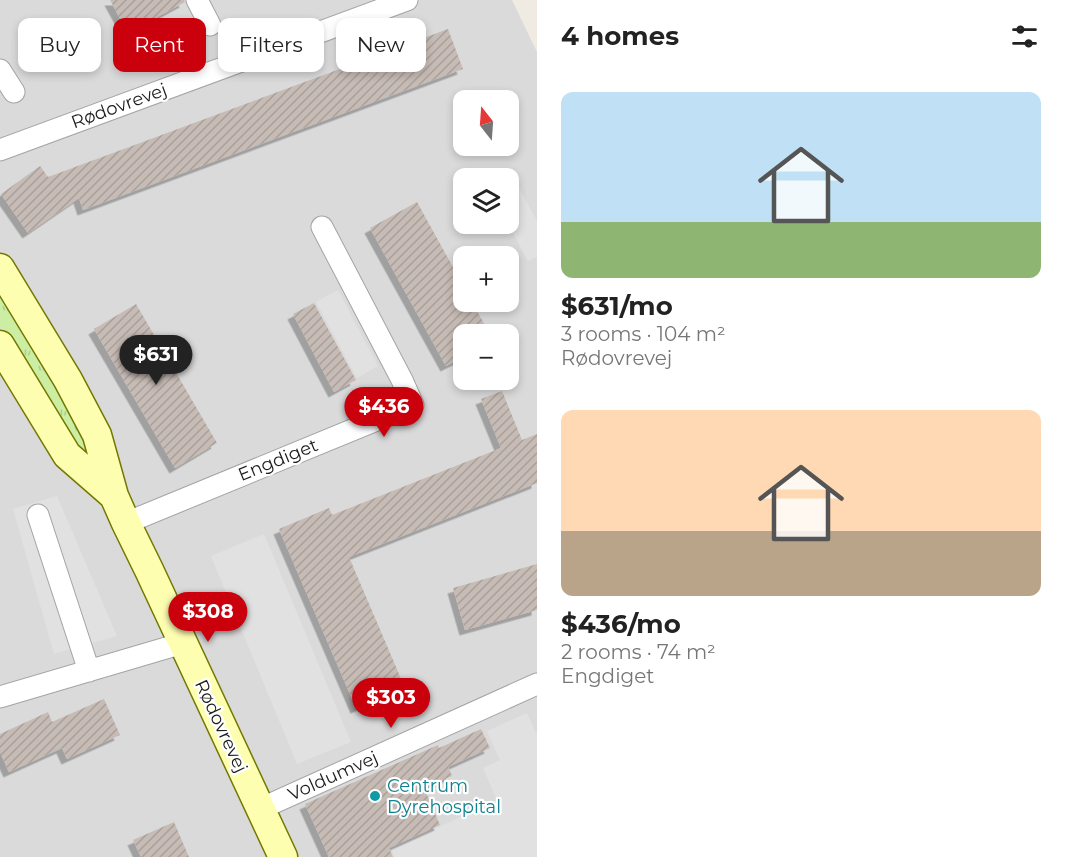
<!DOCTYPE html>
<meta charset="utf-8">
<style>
:root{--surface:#fff;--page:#f6f6f6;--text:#222;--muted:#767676;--accent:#ca000c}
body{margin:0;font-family:Montserrat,sans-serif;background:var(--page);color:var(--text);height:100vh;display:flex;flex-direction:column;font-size:22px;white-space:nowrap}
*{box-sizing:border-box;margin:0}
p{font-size:20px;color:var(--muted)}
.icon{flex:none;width:33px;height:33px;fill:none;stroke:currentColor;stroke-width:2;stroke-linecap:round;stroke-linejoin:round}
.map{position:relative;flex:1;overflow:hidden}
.panel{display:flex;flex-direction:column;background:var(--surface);width:528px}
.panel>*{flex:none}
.guide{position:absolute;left:18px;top:18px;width:429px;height:54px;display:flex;gap:12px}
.needle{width:39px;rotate:343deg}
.buttons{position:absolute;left:453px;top:90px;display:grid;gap:12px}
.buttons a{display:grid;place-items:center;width:66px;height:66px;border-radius:12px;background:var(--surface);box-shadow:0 3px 9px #0003;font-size:30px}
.price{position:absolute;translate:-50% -51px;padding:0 14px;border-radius:21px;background:var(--accent);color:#fff;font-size:20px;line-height:39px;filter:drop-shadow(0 2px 3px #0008)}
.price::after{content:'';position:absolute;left:50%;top:36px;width:18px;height:14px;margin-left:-9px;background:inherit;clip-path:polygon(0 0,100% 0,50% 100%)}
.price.selected{background:#222;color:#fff}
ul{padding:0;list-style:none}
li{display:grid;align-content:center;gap:12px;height:318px;padding:0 24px}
li span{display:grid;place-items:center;height:186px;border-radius:12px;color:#555}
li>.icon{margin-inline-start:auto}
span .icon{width:108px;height:108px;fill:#fffc;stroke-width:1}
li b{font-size:26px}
h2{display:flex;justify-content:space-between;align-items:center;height:72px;padding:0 24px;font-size:26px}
.pill{padding:0 21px;border-radius:12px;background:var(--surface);box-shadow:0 3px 9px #0003;font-size:21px;line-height:54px}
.pill.selected{background:var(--accent);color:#fff}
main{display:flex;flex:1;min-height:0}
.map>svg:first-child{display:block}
.residential{fill:#dbdada;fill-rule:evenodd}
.grass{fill:url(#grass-tufts)}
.parking{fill:#e1e1e1}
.building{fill:url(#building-hatch);filter:url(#shadow)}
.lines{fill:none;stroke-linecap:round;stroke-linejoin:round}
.street-casing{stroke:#a4a4a4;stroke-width:23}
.secondary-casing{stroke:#727800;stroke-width:31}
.street{stroke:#fff;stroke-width:21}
.secondary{stroke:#fefeb0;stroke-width:28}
.culture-dot{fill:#0f9aa8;stroke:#fff;stroke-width:2}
.labels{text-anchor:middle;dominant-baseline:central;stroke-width:4.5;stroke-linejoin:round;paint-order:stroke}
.street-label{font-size:18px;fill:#1d1d1d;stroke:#fff}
.culture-label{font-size:18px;fill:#0d838f;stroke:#fff;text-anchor:start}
</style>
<main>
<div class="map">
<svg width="537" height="857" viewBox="0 0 537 857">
<defs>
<pattern id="grass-tufts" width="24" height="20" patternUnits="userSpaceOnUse" patternTransform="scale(1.5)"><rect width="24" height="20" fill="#cceea3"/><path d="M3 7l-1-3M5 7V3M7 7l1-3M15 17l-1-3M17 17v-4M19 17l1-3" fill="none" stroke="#afcc8c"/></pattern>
<pattern id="building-hatch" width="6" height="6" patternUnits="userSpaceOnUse" patternTransform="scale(1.5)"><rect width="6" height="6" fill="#c7bbb5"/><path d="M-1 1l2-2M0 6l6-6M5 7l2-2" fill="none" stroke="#aaa09b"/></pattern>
<filter id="shadow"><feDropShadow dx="-5.5" dy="5.5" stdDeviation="0" flood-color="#0004"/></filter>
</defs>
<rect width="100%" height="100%" fill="#efeae2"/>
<!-- residential -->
<path class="residential" d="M0,0H512L537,52V857H0ZM464,100H508V146H464ZM464,178H508V224H464ZM464,256H508V302H464ZM464,334H508V380H464Z"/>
<!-- grass -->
<path class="grass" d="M0,281L99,463L67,439L0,326Z"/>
<!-- parking -->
<path class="parking" d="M510,171L537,221V257L528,261L508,224V178H497Z
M338,290L378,366L357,378L316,302Z
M57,496L117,636L54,654L13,509Z
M264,534L351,742L297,764L211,556Z
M527,713L537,735V857H395L391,849L497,800L483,768L500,760L487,731Z"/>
<!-- building -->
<path class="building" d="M110,0H184L185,2L128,33Z
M448,29L463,69L83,210L79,198L28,233L1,194L40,166L48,177Z
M417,202L464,287V302H472L490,334H464V357L446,366L370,228Z
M314,303L356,380L334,392L293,314Z
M136,304L217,443L175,468L94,329Z
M502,391L522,440L537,434V483L349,557L405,688L356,708L279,529L329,508L332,515L501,448L481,399Z
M537,564V610L465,630L453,588Z
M104,699L120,735L67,759L62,748L9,772L0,752V734L48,712L52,722Z
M481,729L490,748L448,767L452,776L424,788L440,825L389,848L393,857H329L305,804L438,745L439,748Z
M174,822L189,857H141L133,840Z"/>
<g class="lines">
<defs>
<path id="street" d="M197,0L210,25
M0,70L14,92
M0,150L407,0
M38,515L89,671
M126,523L413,405L402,380L322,227
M0,697L183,643
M260,809L537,684"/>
<path id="secondary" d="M0,268L68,380L97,435L114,496L126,523L149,570L283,857
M0,345L67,455L114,496"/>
</defs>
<!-- street casing -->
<use href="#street" class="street-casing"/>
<!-- secondary casing -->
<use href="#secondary" class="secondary-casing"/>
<!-- street -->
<use href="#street" class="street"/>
<!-- secondary -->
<use href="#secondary" class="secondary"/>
</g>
<!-- markers -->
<circle class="culture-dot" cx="375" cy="796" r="6"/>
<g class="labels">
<!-- street labels -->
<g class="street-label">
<text transform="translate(119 106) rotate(-20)">Rødovrevej</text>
<text transform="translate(278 460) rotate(-22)">Engdiget</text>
<text transform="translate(221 726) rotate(65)">Rødovrevej</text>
<text transform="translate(333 776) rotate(-24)">Voldumvej</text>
</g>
<!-- culture labels -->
<g class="culture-label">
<text x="387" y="786">Centrum<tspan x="387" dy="21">Dyrehospital</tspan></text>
</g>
</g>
</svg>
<div class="buttons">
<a><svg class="needle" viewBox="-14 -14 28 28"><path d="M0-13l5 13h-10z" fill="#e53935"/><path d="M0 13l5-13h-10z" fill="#767676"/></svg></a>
<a><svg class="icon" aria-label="layers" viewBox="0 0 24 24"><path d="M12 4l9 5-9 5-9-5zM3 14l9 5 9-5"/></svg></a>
<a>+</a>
<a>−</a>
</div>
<b class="price selected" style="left:156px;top:386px">$631</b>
<b class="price" style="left:384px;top:438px">$436</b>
<b class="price" style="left:208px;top:643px">$308</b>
<b class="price" style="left:391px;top:729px">$303</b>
<div class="guide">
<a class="pill">Buy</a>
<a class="pill selected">Rent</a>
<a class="pill">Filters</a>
<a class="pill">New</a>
</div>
</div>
<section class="panel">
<h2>4 homes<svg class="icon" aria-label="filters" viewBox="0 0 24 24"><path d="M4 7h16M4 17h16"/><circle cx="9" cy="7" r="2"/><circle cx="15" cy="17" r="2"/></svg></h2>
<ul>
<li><span style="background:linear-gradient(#bfe0f5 70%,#8fb573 0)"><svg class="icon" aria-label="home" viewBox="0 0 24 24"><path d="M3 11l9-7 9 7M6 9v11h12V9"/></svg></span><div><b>$631/mo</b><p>3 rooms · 104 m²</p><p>Rødovrevej</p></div></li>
<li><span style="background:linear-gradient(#ffd9b3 65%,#b9a48a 0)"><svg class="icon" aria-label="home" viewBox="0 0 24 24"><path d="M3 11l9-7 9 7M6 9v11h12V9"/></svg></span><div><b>$436/mo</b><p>2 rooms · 74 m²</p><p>Engdiget</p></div></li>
</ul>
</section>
</main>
